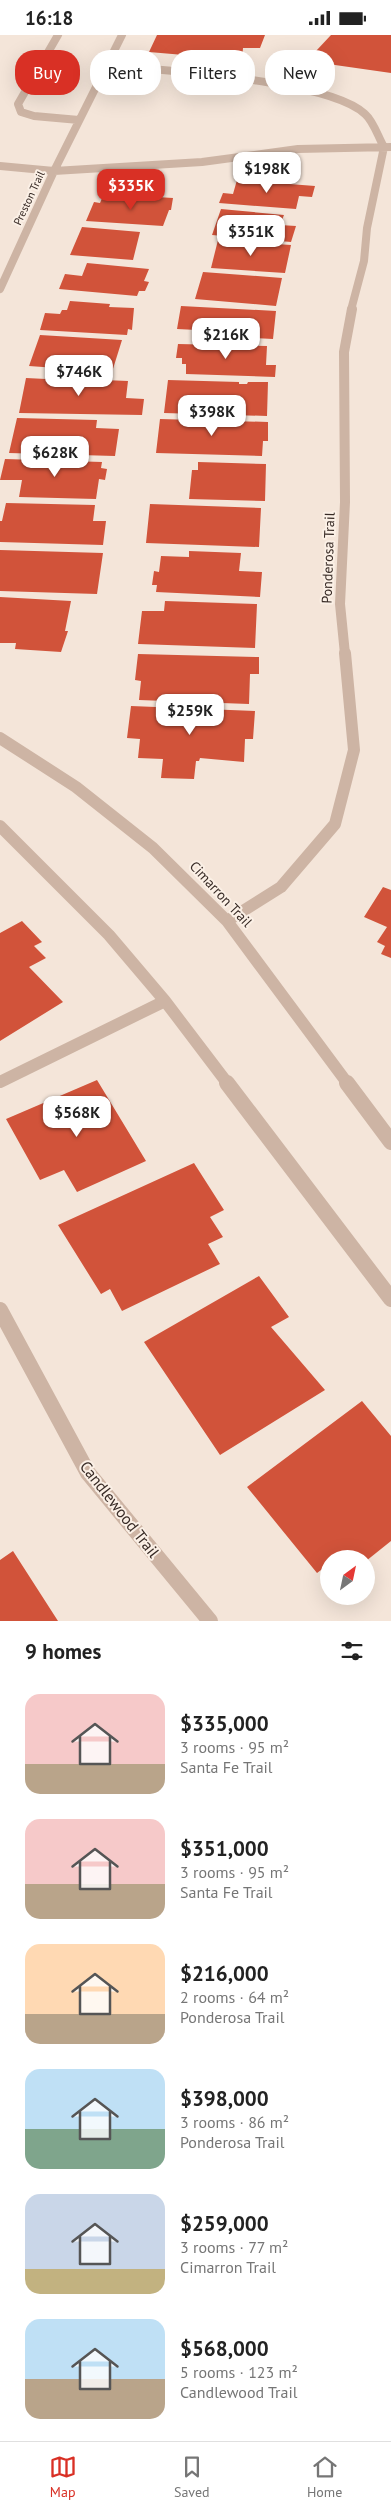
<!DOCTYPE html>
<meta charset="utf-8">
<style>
:root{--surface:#fff;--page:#f2f2f2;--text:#222;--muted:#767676;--line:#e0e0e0;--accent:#d93025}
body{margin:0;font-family:"PT Sans",sans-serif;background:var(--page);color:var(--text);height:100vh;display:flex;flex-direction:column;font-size:19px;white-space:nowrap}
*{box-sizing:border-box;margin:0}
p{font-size:16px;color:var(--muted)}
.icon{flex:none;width:28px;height:28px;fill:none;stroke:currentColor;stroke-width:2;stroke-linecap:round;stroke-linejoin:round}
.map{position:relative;height:1586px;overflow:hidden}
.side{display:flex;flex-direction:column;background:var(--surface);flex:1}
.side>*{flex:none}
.top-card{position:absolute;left:15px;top:15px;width:361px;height:45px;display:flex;gap:10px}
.needle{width:32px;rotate:33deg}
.controls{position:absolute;left:320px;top:1515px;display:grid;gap:10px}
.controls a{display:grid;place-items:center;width:55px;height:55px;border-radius:50%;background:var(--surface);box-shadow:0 5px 20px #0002;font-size:25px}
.price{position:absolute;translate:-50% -42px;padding:0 11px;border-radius:10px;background:#fff;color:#222;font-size:16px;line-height:32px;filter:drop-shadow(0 1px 2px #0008)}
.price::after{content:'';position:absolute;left:50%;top:30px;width:15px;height:11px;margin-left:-8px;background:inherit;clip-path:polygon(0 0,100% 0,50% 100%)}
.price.on{background:var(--accent);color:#fff}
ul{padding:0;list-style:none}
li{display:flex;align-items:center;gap:15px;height:125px;padding:0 25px}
li span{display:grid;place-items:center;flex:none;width:140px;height:100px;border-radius:15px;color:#555}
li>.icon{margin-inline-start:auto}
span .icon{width:60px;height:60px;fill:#fffc;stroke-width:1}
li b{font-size:21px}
h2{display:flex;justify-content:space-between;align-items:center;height:60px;padding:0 25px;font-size:21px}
.tag{padding:0 18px;border-radius:20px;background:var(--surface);box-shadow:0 5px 20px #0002;font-size:18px;line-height:45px}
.tag.on{background:var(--accent);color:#fff}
.status{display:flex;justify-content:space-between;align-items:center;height:35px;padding:0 25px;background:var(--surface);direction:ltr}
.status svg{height:14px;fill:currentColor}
.dock{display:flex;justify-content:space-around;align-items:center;height:70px;border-top:1px solid var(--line);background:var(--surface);font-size:14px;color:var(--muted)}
.dock a{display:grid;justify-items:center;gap:2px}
.dock .on{color:var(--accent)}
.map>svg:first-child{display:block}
.building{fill:#d1533a}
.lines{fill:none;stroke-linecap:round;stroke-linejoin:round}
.minor-far3{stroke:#cdb4a4;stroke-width:8}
.minor-far2{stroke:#cdb4a4;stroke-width:10}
.minor-far1{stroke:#cdb4a4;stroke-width:12}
.minor{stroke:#cdb4a4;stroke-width:16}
.labels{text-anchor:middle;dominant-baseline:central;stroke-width:4;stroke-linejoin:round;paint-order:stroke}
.far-street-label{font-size:11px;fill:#382b26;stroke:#fbf0e6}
.street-label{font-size:14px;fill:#382b26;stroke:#fbf0e6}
.near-street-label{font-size:16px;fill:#382b26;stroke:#fbf0e6}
</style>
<div class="status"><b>16:18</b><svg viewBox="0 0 49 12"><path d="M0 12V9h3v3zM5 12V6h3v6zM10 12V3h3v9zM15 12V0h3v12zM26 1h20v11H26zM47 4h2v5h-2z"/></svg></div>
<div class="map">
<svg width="391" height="1586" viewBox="0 0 391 1586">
<rect width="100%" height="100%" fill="#f4e5d9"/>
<!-- building -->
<path class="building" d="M157,0H265L260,13H243L242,25L149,17Z
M331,0H391V38L321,28L316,16Z
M237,145L315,151L312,162L299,161L296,174L219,168L223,158L233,159Z
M103,161L156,165L157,162L173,163L171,175H169L163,191L86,186L94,167L100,168Z
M221,174L284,180L280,190L296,191L291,207L212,200Z
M82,192L140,197L133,225L70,220Z
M218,205L291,210L285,238L211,233Z
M87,228L149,234L144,246L149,247L145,256H139L137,261L59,254L65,239L82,241Z
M203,237L282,243L276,271L195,264Z
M70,266L110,269L109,272L134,273L132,295L128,294L127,300L40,295L45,278L60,279L62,275H67Z
M181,271L276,276L273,304L196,300L197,295L177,294Z
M40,300L122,305L112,337L29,331Z
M178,309L267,311L266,330H276L275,342L186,339V329H182V323H176Z
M26,343L46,344V346H56L57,343L128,346L126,363L144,364L142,380L19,378Z
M168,345L239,347V349H247L248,347H268L267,381L164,378Z
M17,383L97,385L96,393L119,394L115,421L9,418Z
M160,384L268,387V406H263L262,421L156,418Z
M5,424L102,427L101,433L107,434L105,445L99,444L96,464L19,462L22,445H0Z
M198,427L266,429L265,466L189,464L192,435H198Z
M6,468L95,470L93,486H106L103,510L0,507V486H2Z
M150,469L261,473L259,512L146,508Z
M0,515L103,518L97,559L0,556Z
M189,516L241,518L239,536L262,537L260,562L156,557L157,550H152L154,536L159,537L161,521L189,522Z
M0,562L71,566L65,596H68L61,617L15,614L16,608H0Z
M165,566L257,569L255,613L138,609L142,576H164Z
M138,619L259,622V639H250L249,669L139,665L141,646L135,645Z
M131,671L255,676L253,704H245L244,727L200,723L199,726H196L194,744L161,743L163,724L138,723L140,704L127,703Z
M383,852L391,855V923L381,919L385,911L377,907L387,892L364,882Z
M22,886L42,907L34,911L46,923L29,932L63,967L0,1006V898Z
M97,1045L146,1126L77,1157L64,1135L40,1145L6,1084Z
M194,1128L224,1175L210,1182L223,1202L208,1209L220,1229L122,1276L110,1254L101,1259L58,1190Z
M259,1241L289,1282L271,1292L325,1355L220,1420L144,1307Z
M362,1366L391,1401V1506L366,1526V1524H329V1529L317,1538L247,1452Z
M13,1516L58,1586H0V1525Z"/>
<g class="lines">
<!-- minor-far3 -->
<path class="minor-far3" d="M58,0L18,69L21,77L34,81L79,85
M107,30C162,36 328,44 365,79C374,87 378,102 384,112L367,193L364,226L351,275
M0,131L54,136L202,127L298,114L391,112
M0,254L54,136L122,0"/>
<!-- minor-far2 -->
<path class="minor-far2" d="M345,619L340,569L345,467L344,317L352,274"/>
<!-- minor-far1 -->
<path class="minor-far1" d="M0,703L76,752L153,813L227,886L348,1049
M0,791L109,900L165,966L228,1049
M227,886L281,852L335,789L354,715L345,618
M0,1047L165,966"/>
<!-- minor -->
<path class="minor" d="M227,1048L391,1264
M347,1048L391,1107
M0,1275L88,1438L210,1586"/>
</g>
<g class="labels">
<!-- far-street labels -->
<g class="far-street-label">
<text transform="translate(29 163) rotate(-65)">Preston Trail</text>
</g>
<!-- street labels -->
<g class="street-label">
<text transform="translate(328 523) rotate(-88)">Ponderosa Trail</text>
<text transform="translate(221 859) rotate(47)">Cimarron Trail</text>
</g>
<!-- near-street labels -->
<g class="near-street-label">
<text transform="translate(120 1474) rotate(52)">Candlewood Trail</text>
</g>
</g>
</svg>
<div class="controls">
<a><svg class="needle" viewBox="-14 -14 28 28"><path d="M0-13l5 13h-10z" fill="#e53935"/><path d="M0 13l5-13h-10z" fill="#767676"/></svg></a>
</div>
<b class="price" style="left:267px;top:159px">$198K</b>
<b class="price on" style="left:131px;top:176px">$335K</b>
<b class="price" style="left:251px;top:222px">$351K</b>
<b class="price" style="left:226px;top:325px">$216K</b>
<b class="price" style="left:79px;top:362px">$746K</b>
<b class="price" style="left:212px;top:402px">$398K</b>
<b class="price" style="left:55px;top:443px">$628K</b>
<b class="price" style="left:190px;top:701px">$259K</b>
<b class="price" style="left:77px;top:1103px">$568K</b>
<div class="top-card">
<a class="tag on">Buy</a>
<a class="tag">Rent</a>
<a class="tag">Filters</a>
<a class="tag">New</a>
</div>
</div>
<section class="side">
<h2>9 homes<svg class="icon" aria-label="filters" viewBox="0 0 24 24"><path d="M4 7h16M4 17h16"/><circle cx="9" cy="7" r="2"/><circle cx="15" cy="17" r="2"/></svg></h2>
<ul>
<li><span style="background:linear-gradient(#f6c9c9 70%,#b9a48a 0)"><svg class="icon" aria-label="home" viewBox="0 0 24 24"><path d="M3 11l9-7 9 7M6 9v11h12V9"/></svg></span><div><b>$335,000</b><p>3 rooms · 95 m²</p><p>Santa Fe Trail</p></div></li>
<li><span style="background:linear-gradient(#f6c9c9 65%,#b9a48a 0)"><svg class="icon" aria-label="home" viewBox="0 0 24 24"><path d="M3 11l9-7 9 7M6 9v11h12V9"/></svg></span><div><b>$351,000</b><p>3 rooms · 95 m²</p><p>Santa Fe Trail</p></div></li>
<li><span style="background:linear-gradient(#ffd9b3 70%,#b9a48a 0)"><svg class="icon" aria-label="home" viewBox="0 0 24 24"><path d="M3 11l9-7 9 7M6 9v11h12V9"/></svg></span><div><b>$216,000</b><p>2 rooms · 64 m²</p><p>Ponderosa Trail</p></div></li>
<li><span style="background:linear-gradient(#bfe0f5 60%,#7fa58c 0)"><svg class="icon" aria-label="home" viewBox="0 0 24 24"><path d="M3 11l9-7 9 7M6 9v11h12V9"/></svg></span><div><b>$398,000</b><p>3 rooms · 86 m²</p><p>Ponderosa Trail</p></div></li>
<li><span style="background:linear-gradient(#c9d6e8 75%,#c2b280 0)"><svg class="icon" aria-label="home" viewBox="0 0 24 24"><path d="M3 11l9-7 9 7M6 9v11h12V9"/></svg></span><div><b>$259,000</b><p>3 rooms · 77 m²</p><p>Cimarron Trail</p></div></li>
<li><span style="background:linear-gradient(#bfe0f5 60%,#b9a48a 0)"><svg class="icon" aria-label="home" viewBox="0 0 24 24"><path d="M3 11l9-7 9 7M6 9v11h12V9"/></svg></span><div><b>$568,000</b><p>5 rooms · 123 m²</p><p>Candlewood Trail</p></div></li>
</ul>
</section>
<nav class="dock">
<a class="on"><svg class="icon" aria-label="map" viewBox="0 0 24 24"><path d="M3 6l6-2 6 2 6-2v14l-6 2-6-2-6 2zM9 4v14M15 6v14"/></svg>Map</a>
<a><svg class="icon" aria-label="saved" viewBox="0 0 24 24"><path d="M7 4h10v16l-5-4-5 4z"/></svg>Saved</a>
<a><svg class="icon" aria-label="home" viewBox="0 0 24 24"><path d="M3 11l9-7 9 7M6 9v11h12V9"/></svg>Home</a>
</nav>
